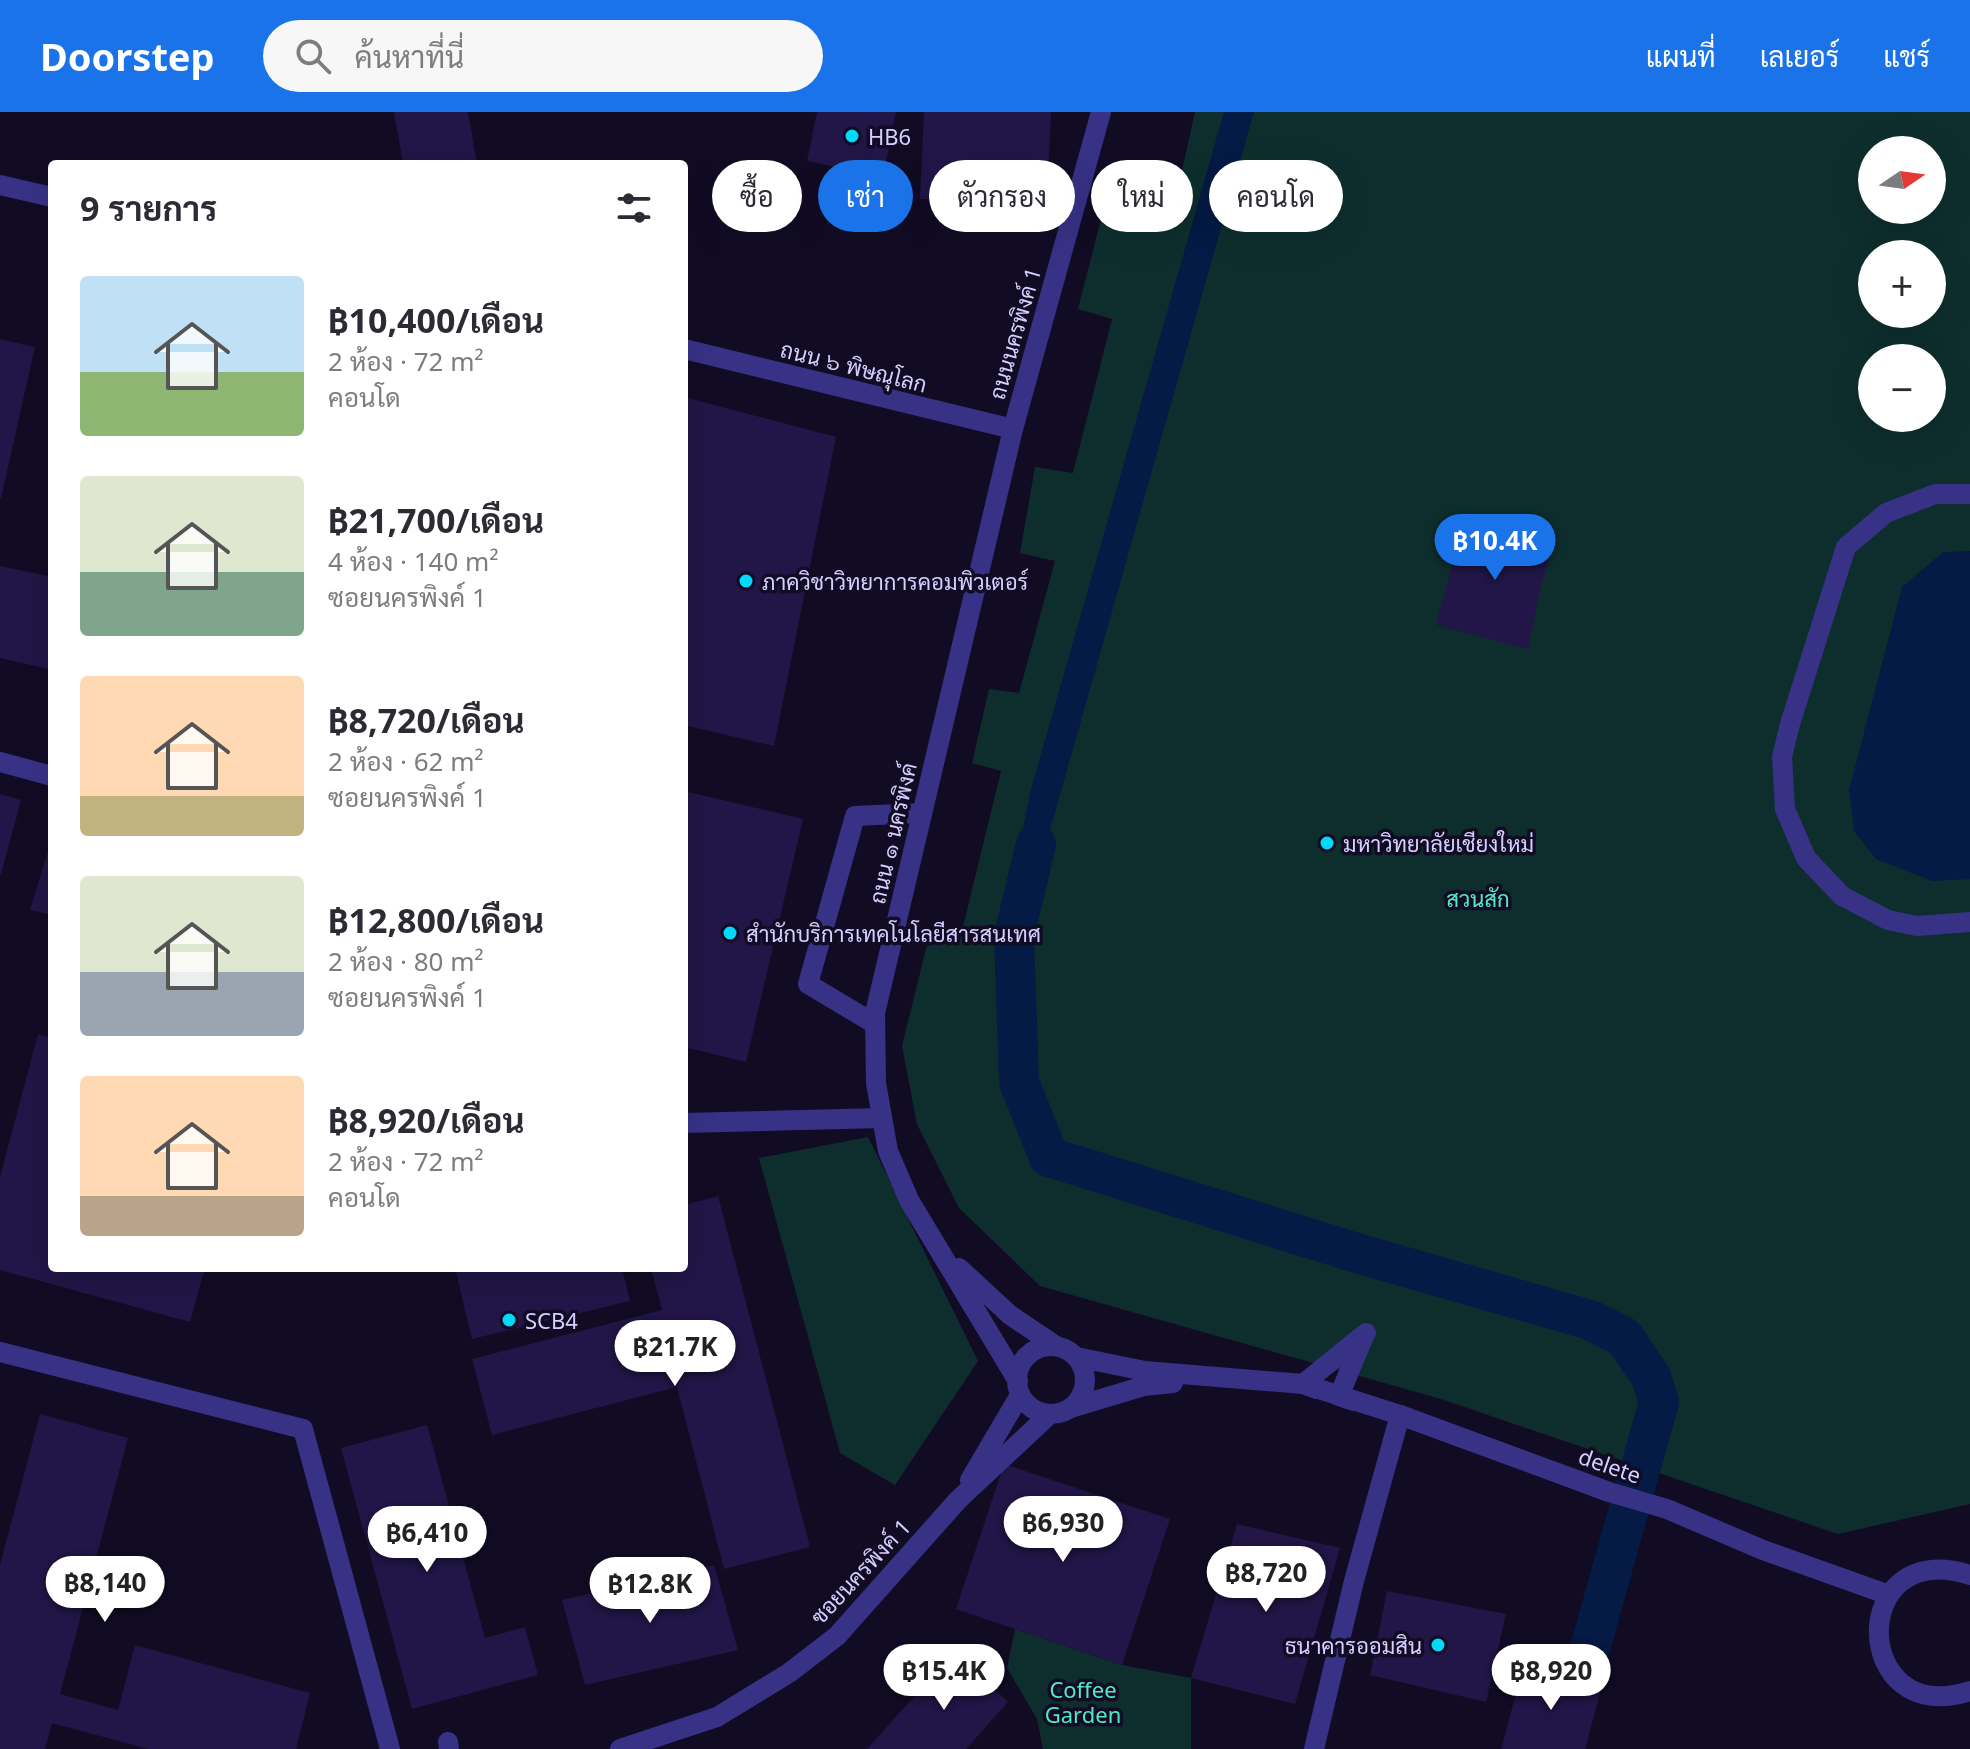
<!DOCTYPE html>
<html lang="th">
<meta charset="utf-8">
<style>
:root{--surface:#fff;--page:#f7f7f7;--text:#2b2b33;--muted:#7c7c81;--accent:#1a73e8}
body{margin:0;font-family:"Noto Sans",Sarabun,sans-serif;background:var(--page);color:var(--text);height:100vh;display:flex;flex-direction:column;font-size:30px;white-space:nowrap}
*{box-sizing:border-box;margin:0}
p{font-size:26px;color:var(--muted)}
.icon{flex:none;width:44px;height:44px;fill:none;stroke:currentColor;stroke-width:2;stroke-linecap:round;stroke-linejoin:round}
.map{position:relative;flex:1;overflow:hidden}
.drawer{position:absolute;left:48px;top:48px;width:640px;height:1112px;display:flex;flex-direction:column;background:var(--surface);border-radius:8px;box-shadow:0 8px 32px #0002}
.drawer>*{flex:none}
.banner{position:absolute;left:712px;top:48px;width:760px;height:72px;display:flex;gap:16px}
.needle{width:52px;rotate:77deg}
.buttons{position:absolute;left:1858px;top:24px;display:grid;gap:16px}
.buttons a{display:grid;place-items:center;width:88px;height:88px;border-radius:50%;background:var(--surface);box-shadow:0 8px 32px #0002;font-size:40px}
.price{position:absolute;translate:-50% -68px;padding:0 18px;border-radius:28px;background:#fff;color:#222;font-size:26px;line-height:52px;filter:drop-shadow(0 2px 4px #0008)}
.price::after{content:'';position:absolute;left:50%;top:48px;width:24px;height:18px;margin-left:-12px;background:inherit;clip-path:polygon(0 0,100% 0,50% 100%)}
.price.active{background:var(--accent);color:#fff}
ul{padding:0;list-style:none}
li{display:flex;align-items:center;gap:24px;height:200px;padding:0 32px}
li span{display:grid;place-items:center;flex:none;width:224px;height:160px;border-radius:8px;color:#555}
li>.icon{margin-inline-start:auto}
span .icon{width:96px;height:96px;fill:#fffc;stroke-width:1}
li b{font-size:34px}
h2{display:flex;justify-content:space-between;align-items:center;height:96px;padding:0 32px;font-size:34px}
.tag{padding:0 28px;border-radius:36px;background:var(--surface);box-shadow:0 8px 32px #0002;font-size:28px;line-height:72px}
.tag.active{background:var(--accent);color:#fff}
header{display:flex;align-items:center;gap:48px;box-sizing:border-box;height:112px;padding:0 40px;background:var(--accent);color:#fff}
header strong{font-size:38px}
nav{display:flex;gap:44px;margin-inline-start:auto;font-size:28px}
.search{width:560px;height:72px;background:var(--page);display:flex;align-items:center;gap:20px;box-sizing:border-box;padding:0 28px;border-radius:44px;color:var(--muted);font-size:30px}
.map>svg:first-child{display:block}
.green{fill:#0e2e2e;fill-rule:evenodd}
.water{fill:#051a44}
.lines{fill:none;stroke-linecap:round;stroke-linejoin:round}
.canal{stroke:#051a44;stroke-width:40}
.building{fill:#211647}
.lane{stroke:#383287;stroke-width:20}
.street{stroke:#383287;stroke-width:20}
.poi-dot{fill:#00d9fa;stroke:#110c24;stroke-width:3}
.labels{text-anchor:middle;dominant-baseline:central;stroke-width:7;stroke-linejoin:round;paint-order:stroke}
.poi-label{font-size:22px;fill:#d6cfff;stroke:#110c24;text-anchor:start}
.street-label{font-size:22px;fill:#d6cfff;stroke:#110c24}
.park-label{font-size:22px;fill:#50eac8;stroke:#110c24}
</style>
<header>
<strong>Doorstep</strong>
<div class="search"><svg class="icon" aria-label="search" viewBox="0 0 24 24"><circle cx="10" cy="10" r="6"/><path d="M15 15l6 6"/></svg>ค้นหาที่นี่</div>
<nav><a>แผนที่</a><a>เลเยอร์</a><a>แชร์</a></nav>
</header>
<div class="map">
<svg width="1970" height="1637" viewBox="0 0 1970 1637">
<rect width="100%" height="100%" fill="#110c24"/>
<!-- green -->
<path class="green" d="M1195,0H1970V1392L1838,1422L1441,1287L1040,1174L959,1096L917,1012L902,934L930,821L960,827L1001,659L972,651L989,577L1019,581L1055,449L1020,441L1035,355L1073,361L1112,207L1078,197L1109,76L1174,95ZM1872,38H1932V98H1872ZM1872,142H1932V202H1872ZM1872,246H1932V306H1872Z
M868,1025L978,1249L895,1373L840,1341L759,1046Z
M1015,1517L1122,1553L1191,1566V1637H1043L1037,1607L1007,1556Z"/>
<!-- water -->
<path class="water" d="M1224,0H1254L1032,781L1009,788L1030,681Z
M1970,439V767L1932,769L1876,747L1854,719L1849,678L1902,475L1943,440Z"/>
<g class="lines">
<!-- canal -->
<path class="canal" d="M1036,732L1014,824L1019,970L1049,1045L1360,1142L1590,1208L1624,1225L1651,1265L1659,1290L1584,1558"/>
</g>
<!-- building -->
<path class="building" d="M394,0H468L477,52H403Z
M817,0H896L883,65L807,49Z
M924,0H1051L1047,93L920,87Z
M0,227L35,235L1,386H0Z
M684,285L836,325L774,634L684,613Z
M1466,401L1555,427L1540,478L1528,537L1436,513Z
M0,454L52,465V558L0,546Z
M684,679L803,707L746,950L684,935Z
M0,682L21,688L1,762H0Z
M49,736H52V803L30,798Z
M38,922L52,926V1091L49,1101H52V1156H205L190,1210L0,1158V1065Z
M718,1084L810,1435L724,1457L677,1275L492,1323L472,1247L662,1198L651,1156H684V1093Z
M455,1156H622L630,1189L472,1227Z
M40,1302L128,1326L60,1582L118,1598L135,1533L310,1581L296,1637H148L52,1611L45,1637H0V1453Z
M427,1313L485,1526L525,1515L538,1563L412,1597L341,1336Z
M1004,1352L1170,1407L1122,1553L956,1497Z
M1237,1412L1340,1436L1295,1592L1191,1566Z
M714,1453L738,1538L585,1573L562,1488Z
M1387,1479L1506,1502L1486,1590L1370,1563Z
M954,1540L1008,1590L966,1637H867Z
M1524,1552L1602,1573L1585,1637H1501Z"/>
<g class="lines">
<!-- lane -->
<path class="lane" d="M0,73L52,85
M684,237L1013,317
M1970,382H1935L1886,401L1846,435L1790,612L1782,645L1785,697L1806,746L1842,784L1888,808L1917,814L1970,810
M0,650L52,664
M875,912L808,872L855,704L922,701
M684,1011L882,1006
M0,1240L303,1317L390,1637
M1317,1277L1303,1272L1366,1221
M1354,1289L1339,1284L1364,1224
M448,1630L449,1637
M1314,1637L1354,1469L1400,1303"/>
<!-- street -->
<path class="street" d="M959,1156L1010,1203L1056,1234
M1017 1268a34 34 0 1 1 68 0a34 34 0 1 1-68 0Z
M1076,1245L1145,1259L1303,1272L1400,1303L1609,1380L1667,1397L1763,1438L1889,1483
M1018,1269L909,1088L888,1039L876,971L875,901L1013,317L1101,0
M1071,1296L1144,1274L1173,1271
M970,1368L1020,1283
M1970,1463C1847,1423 1850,1618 1970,1579
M620,1637L717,1605L789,1561L837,1524L958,1388L1050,1302"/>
</g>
<!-- markers -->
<g class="poi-dot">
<circle cx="852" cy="24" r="8"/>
<circle cx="746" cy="469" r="8"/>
<circle cx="1327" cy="731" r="8"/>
<circle cx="730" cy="821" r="8"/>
<circle cx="509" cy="1208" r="8"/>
<circle cx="1438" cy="1533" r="8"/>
</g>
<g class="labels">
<!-- poi labels -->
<g class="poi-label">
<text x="868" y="24">HB6</text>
<text x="762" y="469">ภาควิชาวิทยาการคอมพิวเตอร์</text>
<text x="1343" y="731">มหาวิทยาลัยเชียงใหม่</text>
<text x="746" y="821">สำนักบริการเทคโนโลยีสารสนเทศ</text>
<text x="525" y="1208">SCB4</text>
<text x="1422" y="1533" text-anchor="end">ธนาคารออมสิน</text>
</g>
<!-- street labels -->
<g class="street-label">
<text transform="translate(1014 221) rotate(-74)">ถนนนครพิงค์ 1</text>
<text transform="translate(854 254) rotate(14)">ถนน ๖ พิษณุโลก</text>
<text transform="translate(892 721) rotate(-77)">ถนน ๑ นครพิงค์</text>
<text transform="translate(1610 1353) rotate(19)">delete</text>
<text transform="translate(860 1459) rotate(-47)">ซอยนครพิงค์ 1</text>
</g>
<!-- park labels -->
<g class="park-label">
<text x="1478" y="786">สวนสัก</text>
<text x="1083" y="1577">Coffee<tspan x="1083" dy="25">Garden</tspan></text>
</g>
</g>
</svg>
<div class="buttons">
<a><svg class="needle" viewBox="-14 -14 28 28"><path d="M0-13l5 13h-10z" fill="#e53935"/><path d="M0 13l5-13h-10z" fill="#7c7c81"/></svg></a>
<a>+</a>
<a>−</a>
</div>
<b class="price active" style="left:1495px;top:470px">฿10.4K</b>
<b class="price" style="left:675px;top:1276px">฿21.7K</b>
<b class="price" style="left:1063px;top:1452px">฿6,930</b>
<b class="price" style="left:427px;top:1462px">฿6,410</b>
<b class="price" style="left:1266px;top:1502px">฿8,720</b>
<b class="price" style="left:105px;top:1512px">฿8,140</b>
<b class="price" style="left:650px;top:1513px">฿12.8K</b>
<b class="price" style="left:944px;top:1600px">฿15.4K</b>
<b class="price" style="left:1551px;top:1600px">฿8,920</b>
<div class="banner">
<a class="tag">ซื้อ</a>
<a class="tag active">เช่า</a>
<a class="tag">ตัวกรอง</a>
<a class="tag">ใหม่</a>
<a class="tag">คอนโด</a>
</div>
<section class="drawer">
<h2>9 รายการ<svg class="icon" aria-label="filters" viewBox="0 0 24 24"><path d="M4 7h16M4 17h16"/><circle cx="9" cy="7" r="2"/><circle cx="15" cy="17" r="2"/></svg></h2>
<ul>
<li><span style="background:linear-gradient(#bfe0f5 60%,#8fb573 0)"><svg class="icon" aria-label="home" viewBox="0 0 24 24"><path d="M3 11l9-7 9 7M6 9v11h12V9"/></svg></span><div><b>฿10,400/เดือน</b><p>2 ห้อง · 72 m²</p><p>คอนโด</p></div></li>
<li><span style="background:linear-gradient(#dfe7d0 60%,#7fa58c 0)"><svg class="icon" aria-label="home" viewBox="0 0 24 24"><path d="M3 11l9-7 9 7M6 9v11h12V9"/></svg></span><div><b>฿21,700/เดือน</b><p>4 ห้อง · 140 m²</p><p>ซอยนครพิงค์ 1</p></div></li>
<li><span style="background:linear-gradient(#ffd9b3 75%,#c2b280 0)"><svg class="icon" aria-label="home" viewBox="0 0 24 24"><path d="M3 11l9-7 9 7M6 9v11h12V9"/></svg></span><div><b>฿8,720/เดือน</b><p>2 ห้อง · 62 m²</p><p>ซอยนครพิงค์ 1</p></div></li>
<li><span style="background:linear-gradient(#dfe7d0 60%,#9aa5b1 0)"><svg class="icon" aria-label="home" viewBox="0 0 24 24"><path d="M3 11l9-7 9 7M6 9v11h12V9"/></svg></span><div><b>฿12,800/เดือน</b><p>2 ห้อง · 80 m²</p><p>ซอยนครพิงค์ 1</p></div></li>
<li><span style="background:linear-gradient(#ffd9b3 75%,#b9a48a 0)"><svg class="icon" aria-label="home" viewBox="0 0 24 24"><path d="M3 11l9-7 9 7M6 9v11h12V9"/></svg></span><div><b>฿8,920/เดือน</b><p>2 ห้อง · 72 m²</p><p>คอนโด</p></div></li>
</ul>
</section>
</div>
